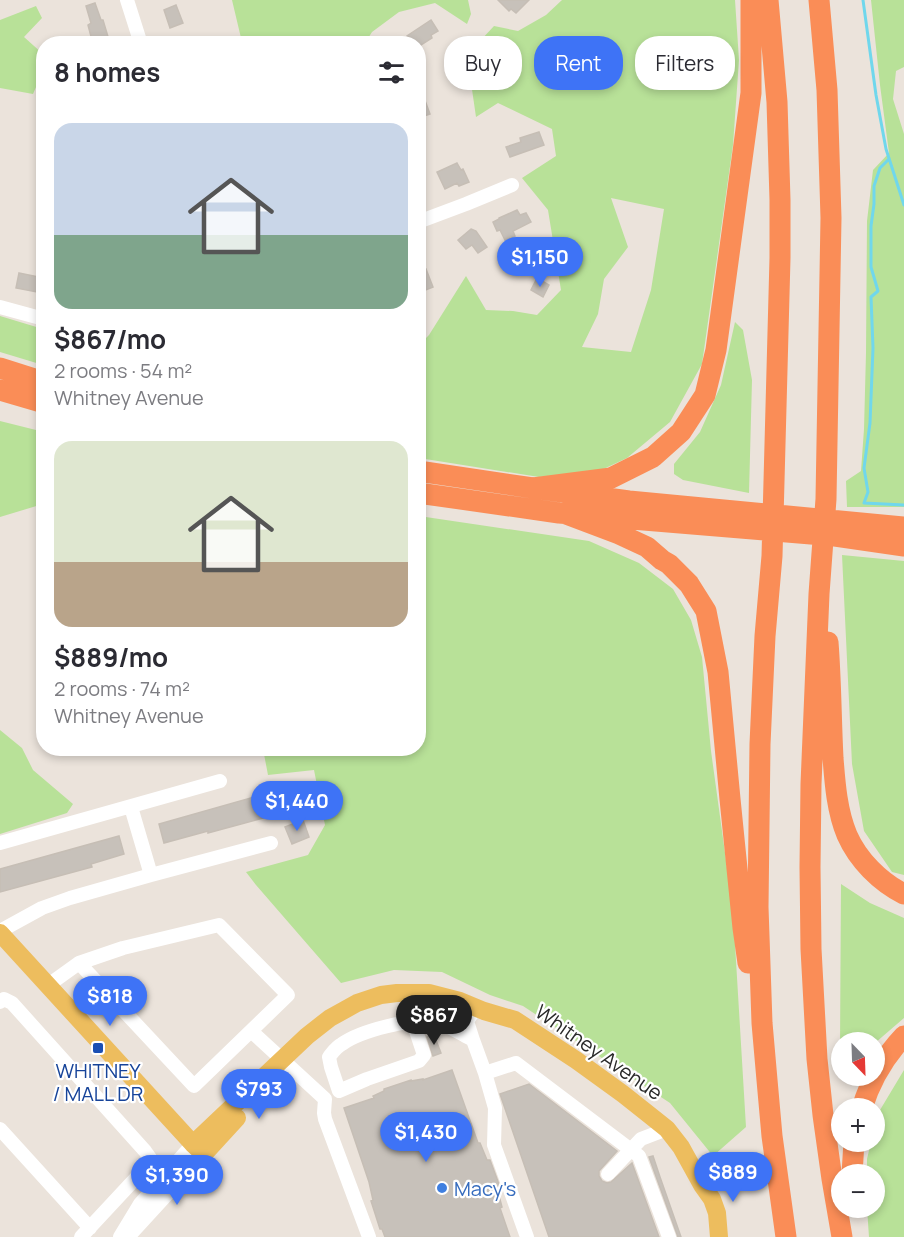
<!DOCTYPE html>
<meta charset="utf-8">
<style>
:root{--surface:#fff;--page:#f7f7f7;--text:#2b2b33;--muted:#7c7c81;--accent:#3e73f6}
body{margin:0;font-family:Manrope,sans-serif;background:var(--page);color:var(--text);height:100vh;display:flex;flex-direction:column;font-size:22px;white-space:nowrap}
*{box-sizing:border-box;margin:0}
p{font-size:20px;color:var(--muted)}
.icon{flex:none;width:33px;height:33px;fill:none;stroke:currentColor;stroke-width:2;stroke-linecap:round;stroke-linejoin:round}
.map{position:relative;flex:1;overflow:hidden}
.sheet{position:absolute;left:36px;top:36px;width:390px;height:720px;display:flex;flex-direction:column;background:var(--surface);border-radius:24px;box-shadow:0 3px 9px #0003}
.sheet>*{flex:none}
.banner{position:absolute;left:444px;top:36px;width:369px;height:54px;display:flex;gap:12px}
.needle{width:39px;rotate:157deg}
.fabs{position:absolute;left:831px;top:1032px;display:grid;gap:12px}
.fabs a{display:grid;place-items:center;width:54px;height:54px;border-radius:50%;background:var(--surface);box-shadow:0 3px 9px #0003;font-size:30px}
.price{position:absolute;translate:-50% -51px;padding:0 14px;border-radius:21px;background:var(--accent);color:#fff;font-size:20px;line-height:39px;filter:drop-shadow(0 2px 3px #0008)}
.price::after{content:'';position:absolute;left:50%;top:36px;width:18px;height:14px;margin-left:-9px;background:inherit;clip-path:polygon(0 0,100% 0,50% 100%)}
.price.selected{background:#222;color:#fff}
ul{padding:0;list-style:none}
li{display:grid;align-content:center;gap:12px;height:318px;padding:0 18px}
li span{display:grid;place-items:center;height:186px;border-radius:18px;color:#555}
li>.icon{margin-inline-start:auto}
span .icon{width:108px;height:108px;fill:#fffc;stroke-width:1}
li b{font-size:26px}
h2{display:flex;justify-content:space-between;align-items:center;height:72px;padding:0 18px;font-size:26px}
.chip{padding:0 21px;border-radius:24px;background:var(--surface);box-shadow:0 3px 9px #0003;font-size:21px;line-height:54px}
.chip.selected{background:var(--accent);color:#fff}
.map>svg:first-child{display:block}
.green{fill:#b8e198;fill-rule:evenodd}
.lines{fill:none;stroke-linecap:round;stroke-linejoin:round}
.stream{stroke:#70d7ec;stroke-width:3}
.building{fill:#c7c1ba;stroke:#c6beb5;stroke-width:1.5}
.minor{stroke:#fff;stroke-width:14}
.major{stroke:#edbd5e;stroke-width:18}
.highway{stroke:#fa8d57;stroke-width:21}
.transit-dot{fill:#1a4fb4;stroke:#fff;stroke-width:2}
.shop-dot{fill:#3f7fe0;stroke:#fff;stroke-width:2}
.labels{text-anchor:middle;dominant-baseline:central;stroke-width:4.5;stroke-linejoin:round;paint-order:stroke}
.street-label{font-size:20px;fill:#292929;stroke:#fff}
.transit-label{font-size:20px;fill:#164399;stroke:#fff}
.shop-label{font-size:20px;fill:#366cbe;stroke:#fff;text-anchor:start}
</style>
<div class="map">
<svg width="904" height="1237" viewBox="0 0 904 1237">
<rect width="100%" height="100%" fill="#ebe3db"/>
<!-- green -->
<path class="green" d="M232,0H468L471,14L467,24L435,3L399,12L372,32L365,43H239L241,38Z
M562,0H735L739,60L733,145L702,364L670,422L627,458L597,472L539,477L419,458V345L429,335L466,276L486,310L513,311L537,315L561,290L548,210L522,178L556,156L552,129L498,103L476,117L467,55L494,26L518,31L546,15ZM611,198L664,209L651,290L631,352L582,347L598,314L604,279L628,247Z
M871,0H904V67L896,71L893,99L904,134V507H847L846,481L861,471L864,429L866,353L867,221L873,170L889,153L880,85Z
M36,6L42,18L24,37L43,54V71L33,94L0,88V20Z
M0,316L43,329V365L0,352Z
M735,322L743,330L752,380L749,493L683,480L674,474V464L700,432L721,385Z
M0,421L44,432L43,504L0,517Z
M419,516L589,541L639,563L673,589L691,620L702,657L711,751L733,911L746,1127L713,1156L670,1103L523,1006L490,995L442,972L394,970L341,983L256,885L246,872L308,855L325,825L314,770L268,775L263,749L418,748Z
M842,555L904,561V875L892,872L864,831L852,764Z
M0,730L22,748L33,770L73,804L67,813L0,834Z
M841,884L870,903L904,918V1018L875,1043L842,1042L841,1048L840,1047Z
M904,1070V1237H869L867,1208H874V1174H867V1159L871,1142H874L875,1127L877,1115Z"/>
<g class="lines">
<!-- stream -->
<path class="stream" d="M863,0L876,95L886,149L904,205
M889,159L880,168L874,186V204L871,226V267L878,291L871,297L873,348L870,423L864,468L868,492L864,503L904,505"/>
</g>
<!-- building -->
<path class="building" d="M498,0H529L516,13L511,9L509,11Z
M95,3L101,20H103L109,40L100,44H93L88,25L91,23L86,6Z
M176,5L183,23L170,28L164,10Z
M431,20L438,31L431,35L432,38L418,47V44H412L407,36Z
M418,87H420L430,114L418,118Z
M539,132L544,145L510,157L506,147L521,142L520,138Z
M457,163L461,170L463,169L469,182L459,186L457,183L445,189L437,172Z
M517,210L520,215L526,213L531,222L513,231L515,236L505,240L500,230L497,231L493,222L499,219V218Z
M471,229L476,231L487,247L478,253L472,245L466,249L458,240Z
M426,269L433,287L418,293V272Z
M19,273L44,278V289L42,293L16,288Z
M537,278L549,285L543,297L531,290Z
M265,794L271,816L208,833V831L164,843L159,824Z
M303,820L309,837L292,844L285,827Z
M119,836L124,854L91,864L92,867L0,892V869Z
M434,1035L441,1053L433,1056L427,1037Z
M452,1070L478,1143H480L487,1160H490L500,1187L497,1188L502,1207L500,1208L510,1237H385L382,1229H380L371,1201L373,1200L369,1182L344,1108L374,1098L373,1096L384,1091V1089L411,1080V1081L423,1079V1080Z
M529,1084L617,1151L599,1171V1176L602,1181L607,1183L611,1182L632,1163L659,1237H549L500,1094Z
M653,1156L660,1177L681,1237H678L649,1157Z"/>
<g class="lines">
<!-- minor -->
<path class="minor" d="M127,0L141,44
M418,222L466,204L512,185
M0,307L44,319
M131,807L151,875
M0,843L220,781
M0,931L42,908L70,898L151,875L271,843
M47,986L79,963L194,1086L288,995L219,925L123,948L79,963
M0,1002L4,999L12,1003L145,1151L150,1158L148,1165L81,1237
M413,1022L424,1055L419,1061L367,1079L339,1091L331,1067L329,1057C333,1052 336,1047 342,1044C360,1031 413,1017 435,1022C448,1025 461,1034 473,1040L485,1073L495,1108L494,1145L527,1237
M251,1031L325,1099L324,1113L325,1119L369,1237
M473,1040L467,1021L476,1008
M485,1073L516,1063L639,1156L669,1237
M0,1129L90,1228
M608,1174L641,1139L667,1129
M120,1237L140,1204L193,1144
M128,1237L204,1154"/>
<!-- major -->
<path class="major" d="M0,933L193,1144L204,1154L237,1118
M193,1144L307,1036L330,1018L357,1003L381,995L397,993H429L460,1001L484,1011L515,1020L576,1060L623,1094L652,1117L667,1129L681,1147L702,1185L712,1199L717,1213L719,1237"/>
<!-- highway -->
<path class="highway" d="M768,0L777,102L780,200V258L772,556L765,636L760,744L758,907L762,1023L767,1080L772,1136L786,1237
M819,0L827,90L831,218L826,499L819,594L811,784L810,867L811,949L817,1059L823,1115L832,1179L842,1237
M0,368L44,382
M0,390L44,403
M418,471L533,488L629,501L904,527
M533,488L611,478L653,457L681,432L705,395L716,350L751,93V0
M418,493L559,513L835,536L904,546
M566,514L619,534L647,547L662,560L669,564L689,584L706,611L718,672L730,799L743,928L748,963
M828,642C831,680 831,719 833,758C835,784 837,811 847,835C858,860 880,882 904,894
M862,1108C870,1082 885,1056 904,1036
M852,1174L854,1142"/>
</g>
<!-- markers -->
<rect class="transit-dot" x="92" y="1042" width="12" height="12" rx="3"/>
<circle class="shop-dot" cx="442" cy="1188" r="6"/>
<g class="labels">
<!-- street labels -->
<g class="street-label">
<text transform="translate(599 1052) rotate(35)">Whitney Avenue</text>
</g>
<!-- transit labels -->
<g class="transit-label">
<text x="98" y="1070">WHITNEY<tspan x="98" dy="23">/ MALL DR</tspan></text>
</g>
<!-- shop labels -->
<g class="shop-label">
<text x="454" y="1188">Macy's</text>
</g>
</g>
</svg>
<div class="fabs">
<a><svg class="needle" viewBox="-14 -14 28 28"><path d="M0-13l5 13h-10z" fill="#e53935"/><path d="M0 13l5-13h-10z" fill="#7c7c81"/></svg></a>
<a>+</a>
<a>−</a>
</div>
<b class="price" style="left:540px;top:288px">$1,150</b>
<b class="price" style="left:297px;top:832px">$1,440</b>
<b class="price" style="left:110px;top:1027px">$818</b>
<b class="price selected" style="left:434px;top:1046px">$867</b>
<b class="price" style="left:259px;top:1120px">$793</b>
<b class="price" style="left:426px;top:1163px">$1,430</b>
<b class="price" style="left:733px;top:1203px">$889</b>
<b class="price" style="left:177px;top:1206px">$1,390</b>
<div class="banner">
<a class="chip">Buy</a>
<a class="chip selected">Rent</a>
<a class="chip">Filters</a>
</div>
<section class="sheet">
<h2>8 homes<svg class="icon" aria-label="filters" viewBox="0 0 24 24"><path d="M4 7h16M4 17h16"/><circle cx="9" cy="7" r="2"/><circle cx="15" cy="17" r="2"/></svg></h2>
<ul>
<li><span style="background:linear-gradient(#c9d6e8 60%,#7fa58c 0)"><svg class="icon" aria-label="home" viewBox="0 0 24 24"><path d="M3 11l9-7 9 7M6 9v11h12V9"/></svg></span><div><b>$867/mo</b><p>2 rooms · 54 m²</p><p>Whitney Avenue</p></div></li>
<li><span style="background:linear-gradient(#dfe7d0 65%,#b9a48a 0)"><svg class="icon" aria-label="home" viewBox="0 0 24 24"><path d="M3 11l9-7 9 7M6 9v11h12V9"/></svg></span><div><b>$889/mo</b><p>2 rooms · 74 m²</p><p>Whitney Avenue</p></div></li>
</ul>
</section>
</div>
